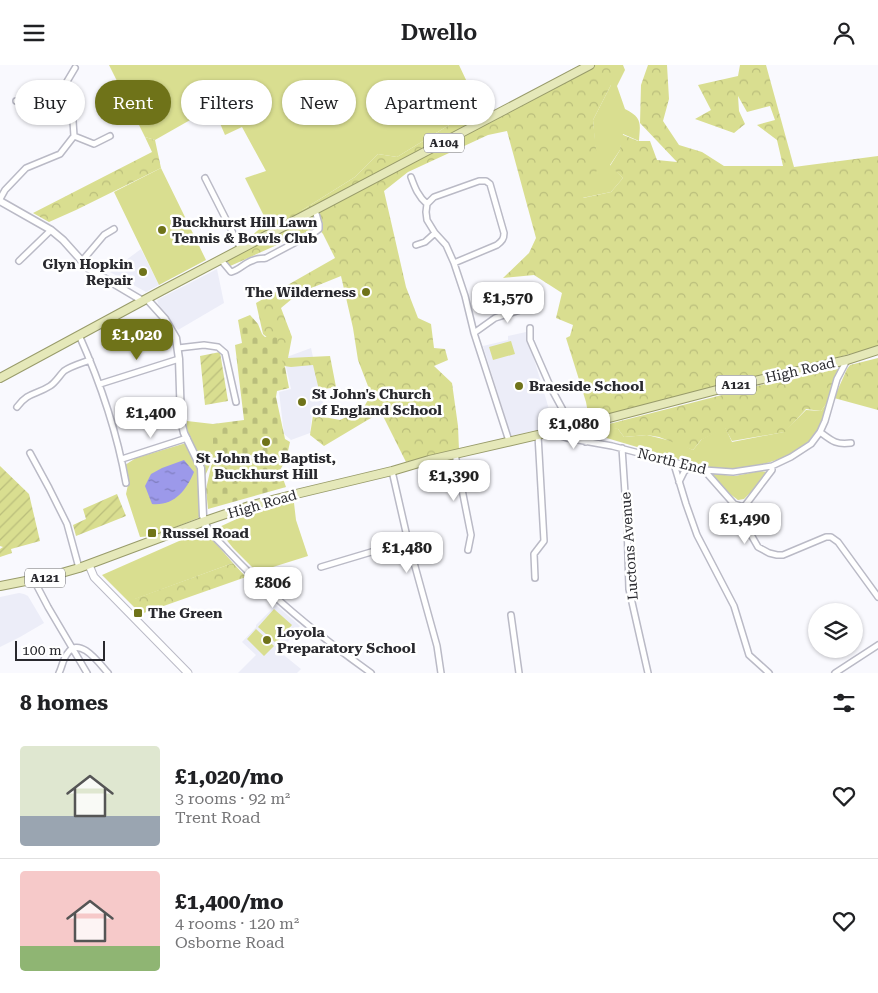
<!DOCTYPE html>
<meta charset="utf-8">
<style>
:root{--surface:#fff;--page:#f2f2f2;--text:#202124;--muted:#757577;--line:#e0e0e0;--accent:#6f7319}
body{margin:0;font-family:"Roboto Serif",serif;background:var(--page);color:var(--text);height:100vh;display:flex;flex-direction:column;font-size:19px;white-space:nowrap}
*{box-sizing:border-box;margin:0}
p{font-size:16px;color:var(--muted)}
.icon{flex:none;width:28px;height:28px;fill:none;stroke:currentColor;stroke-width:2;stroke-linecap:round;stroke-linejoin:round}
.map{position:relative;height:608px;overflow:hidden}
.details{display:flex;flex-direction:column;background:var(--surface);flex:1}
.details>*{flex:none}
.banner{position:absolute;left:15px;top:15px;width:500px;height:45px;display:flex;gap:10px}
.buttons{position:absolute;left:808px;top:538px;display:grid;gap:10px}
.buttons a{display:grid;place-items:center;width:55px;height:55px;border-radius:50%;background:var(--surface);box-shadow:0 1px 4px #0004;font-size:25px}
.scale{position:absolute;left:15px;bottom:12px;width:90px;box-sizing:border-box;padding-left:5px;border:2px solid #29292e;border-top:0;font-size:14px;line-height:18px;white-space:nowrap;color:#29292e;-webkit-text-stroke:4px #fff;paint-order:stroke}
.price{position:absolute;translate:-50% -42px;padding:0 11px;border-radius:10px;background:#fff;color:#222;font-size:16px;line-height:32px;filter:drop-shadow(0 1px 2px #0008)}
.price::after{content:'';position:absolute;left:50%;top:30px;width:15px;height:11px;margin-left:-8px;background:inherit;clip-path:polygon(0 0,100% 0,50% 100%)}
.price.on{background:var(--accent);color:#fff}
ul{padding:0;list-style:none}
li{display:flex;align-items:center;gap:15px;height:125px;padding:0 20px}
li+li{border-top:1px solid var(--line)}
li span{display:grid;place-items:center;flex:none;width:140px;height:100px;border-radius:5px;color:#555}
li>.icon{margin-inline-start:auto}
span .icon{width:60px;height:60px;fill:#fffc;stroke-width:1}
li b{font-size:21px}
h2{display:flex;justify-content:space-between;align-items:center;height:60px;padding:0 20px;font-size:21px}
.tag{padding:0 18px;border-radius:22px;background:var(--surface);box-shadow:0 1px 4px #0004;font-size:18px;line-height:45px}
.tag.on{background:var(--accent);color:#fff}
header{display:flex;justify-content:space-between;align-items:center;height:65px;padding:0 20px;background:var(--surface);font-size:22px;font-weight:600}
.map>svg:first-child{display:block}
.built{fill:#ecedf8}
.grass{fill:#d9de90}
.forest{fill:url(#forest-crowns)}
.cemetery{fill:url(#cemetery-stones)}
.garden{fill:url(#garden-furrows)}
.water{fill:url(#water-ripples)}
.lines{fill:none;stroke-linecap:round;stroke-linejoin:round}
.minor-casing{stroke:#babac6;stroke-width:8}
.tertiary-casing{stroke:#babac6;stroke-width:9}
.secondary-casing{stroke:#babac6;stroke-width:9}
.primary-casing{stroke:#989b6a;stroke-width:10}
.minor{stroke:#fff;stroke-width:5}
.tertiary{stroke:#fff;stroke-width:6}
.secondary{stroke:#fff;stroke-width:7}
.primary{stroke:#e5e8b9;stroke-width:8}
.poi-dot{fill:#6f7319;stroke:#fff;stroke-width:2}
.labels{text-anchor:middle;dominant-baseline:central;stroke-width:5;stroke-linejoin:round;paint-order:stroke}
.shield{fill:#fff;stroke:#69696d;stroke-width:1}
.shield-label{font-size:12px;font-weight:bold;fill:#29292e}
.poi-label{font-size:14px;font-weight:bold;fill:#29292e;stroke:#fff;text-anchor:start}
.street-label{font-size:14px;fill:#29292e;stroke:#fff}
</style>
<header><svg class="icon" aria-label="menu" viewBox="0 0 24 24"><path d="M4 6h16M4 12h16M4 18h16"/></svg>Dwello<svg class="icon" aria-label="person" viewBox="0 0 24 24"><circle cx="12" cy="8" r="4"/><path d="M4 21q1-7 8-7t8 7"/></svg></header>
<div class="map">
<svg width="878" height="608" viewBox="0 0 878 608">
<defs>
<pattern id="forest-crowns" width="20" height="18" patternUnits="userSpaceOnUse" patternTransform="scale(1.25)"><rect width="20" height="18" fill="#d9de90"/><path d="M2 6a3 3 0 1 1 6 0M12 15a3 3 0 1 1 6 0" fill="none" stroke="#babe7c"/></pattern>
<pattern id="cemetery-stones" width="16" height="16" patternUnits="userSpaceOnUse" patternTransform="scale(1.25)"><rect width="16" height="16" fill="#d9de90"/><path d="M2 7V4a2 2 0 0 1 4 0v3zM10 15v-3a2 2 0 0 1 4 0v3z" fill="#babe7c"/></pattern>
<pattern id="garden-furrows" width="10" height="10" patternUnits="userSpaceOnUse" patternTransform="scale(1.25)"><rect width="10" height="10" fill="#d9de90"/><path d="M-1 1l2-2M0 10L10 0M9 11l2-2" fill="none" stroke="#babe7c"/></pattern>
<pattern id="water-ripples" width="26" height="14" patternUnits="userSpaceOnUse" patternTransform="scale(1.25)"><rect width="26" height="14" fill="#9c99ea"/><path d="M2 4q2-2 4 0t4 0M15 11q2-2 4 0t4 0" fill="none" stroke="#7f7dbe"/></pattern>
</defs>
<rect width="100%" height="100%" fill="#f9f9fe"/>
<!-- built -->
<path class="built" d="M141,184L159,220L146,227L110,207Z
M217,204L224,238L178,265L159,241L157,235Z
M526,267L554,361L511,371L483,281L508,275V271Z
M311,283L325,346L312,349L310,368L291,375L284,369L279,327L291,324L284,293Z
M19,528L24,529L28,531L44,558L20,572L0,582V532Z
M276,540L300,561L280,587L301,604L297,608H238L256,590L242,577L256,562V560Z"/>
<!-- grass -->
<path class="grass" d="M109,0H459L483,51L477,54L454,57L397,92L378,89L355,112L304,144L269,161L245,113L266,106L242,62L225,70L213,42L155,75L145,72Z
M611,0H623L625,5L617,21L625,44C643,53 640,59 639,76L623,69L620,85L610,100L623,113L611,127L582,133L597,103L593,55L611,20Z
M161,103L206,195L159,220L114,127Z
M511,276L515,289L493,295L489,282Z
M829,335C825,347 822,360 814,370C795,395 753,404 723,403C708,403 693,398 678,394C647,385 617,376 586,367C592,367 594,366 600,364C606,363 612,362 618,364L624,372L647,370L679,378L693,385L702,374L725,362L732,377L784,367L806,345L821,346Z
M187,356L213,359V393L201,420L203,451L153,471L140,472L126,429L129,415L125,400L136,393L186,378Z
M760,406L768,407L767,411L744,434L738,435L726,426L713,411L714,409L735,411Z
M288,438H294L296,455L308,491L257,507L233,483L217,463L241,452Z
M204,465L233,498L135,534V543L102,510Z
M274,544L292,560L276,578L258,562Z
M256,564L274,581L264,591L247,574Z"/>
<!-- forest -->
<path class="forest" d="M590,0H611V20L593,55L598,103L583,133L611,127L623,113L610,101L620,85L621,69L638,76H650L657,95L677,97L640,58L641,20L648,0H667L669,34L663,56L679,80L702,87L724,101H783L777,75L757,60L775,55L770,41L747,47L738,31L739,46L745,59L734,68L695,54L711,45L698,20L738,11L740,0H766L794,102L878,91V282L596,354L599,345L588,348L586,337L566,273L570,271L573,260L556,253L562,228L534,210L503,213L529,188L536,173L507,66L488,70L408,107L384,126L406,222L418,253L431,259L434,283L445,284L448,295L434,301L452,318L458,361L459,385L433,390L406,397L381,347L324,381L310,370L313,350L340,355L363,344L371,329L358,295L353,263L341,211L299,228L281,243L292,272L288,293L330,291L336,322L319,325L313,300L291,302L277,300L273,277L263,269L256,238L335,193L323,169L317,162L228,202L225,195L267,157L304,144L355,112L378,89L397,92L454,57H486Z
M145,72L155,75L161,103L76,145L49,157L33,148L152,87Z
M878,293V345L834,333L847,304L850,300Z
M835,301L839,305L832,319L829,335L821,346L806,344L785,367L732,376L725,363L701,375L693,385L659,372L647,370L624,372L618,364L605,363L601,361Z
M233,498L246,512L138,550L135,543L134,534Z"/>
<!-- cemetery -->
<path class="cemetery" d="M250,250L258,259L262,269L265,272L276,269L283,299L285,302L289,323L277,326L276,332L285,374L290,377L286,395L280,405L286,422L208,444L206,424L213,393V359L244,355L235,280L242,278L238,255Z"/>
<!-- garden -->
<path class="garden" d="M220,287L228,336L205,340L200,291Z
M0,401L29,429L40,476L11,484L12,488L0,492V484L3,482L0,481Z
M117,429L126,451L76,471L73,460L86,454L83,444Z"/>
<!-- water -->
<path class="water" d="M184,395L194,407C186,426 174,441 152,439L145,421L151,409L162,403Z"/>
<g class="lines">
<defs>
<path id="minor" d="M56,35L75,3
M74,71L94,79L110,71
M411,112C415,123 418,131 427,139
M205,113L241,184
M0,134L5,125L26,103L60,89L74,71L73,56L67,43L56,35L16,36
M416,180L425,177L435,168
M221,195L231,207C240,205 245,197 254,195C257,193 262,194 266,193L315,167L319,164V159L315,145
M19,196L51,165
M82,196L104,170L114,164
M454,198L497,180C502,176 504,174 504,168L490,119L486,116H479L434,132L427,139L426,147L427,155L435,168L446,180L454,198L465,231L474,268L509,376
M530,263V275L551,323L564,347L569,362
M474,268L495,253L536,240
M79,270C100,317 117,367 126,418
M178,283L204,280L218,282L225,288L236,337
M100,319L179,294
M17,342C28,327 36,330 50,321C56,317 59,311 64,306C71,301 82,298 90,295
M581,360L586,377
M554,366V368L558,370L567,373L612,381L704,405L733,407L772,401L791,392L811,379L820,367L825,356L837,314L847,295
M820,367C832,376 836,380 851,378
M622,383L627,458L629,524L648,608
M30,388L49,423L67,459L79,503
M455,389L471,470L468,485
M122,394L187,373
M673,396L686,439L697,470L734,541L749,590L769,608
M704,405L734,439L744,442
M392,406L408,476L437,581L441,608
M679,417L684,407L690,401
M744,442L750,468L758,482L769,488L777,490H783L826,472H831L838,477L878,532
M744,442L772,405V401
M205,456C207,467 220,477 228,486C271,532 319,571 371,608
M321,502L408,476
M535,513L534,489L544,476L538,370
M36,515L37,521L48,542L87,608
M511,550L519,608
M59,608C62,602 63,594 67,589C79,570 99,598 108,608
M835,608L878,580"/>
<path id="tertiary" d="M0,136L51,165L63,175L89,204L143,236
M147,234L165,254L176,273L179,294L181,356L184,368L201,403L203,451L205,456"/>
<path id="secondary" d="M89,500L94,512L188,608"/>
<path id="primary" d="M0,313L161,226L590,0
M0,521L51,511L79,503L205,456L249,441L296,429L392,406L429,395L594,357L732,321L847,295L878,285"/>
</defs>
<!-- minor casing -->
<use href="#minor" class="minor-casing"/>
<!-- tertiary casing -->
<use href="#tertiary" class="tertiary-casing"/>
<!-- secondary casing -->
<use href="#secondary" class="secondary-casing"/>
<!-- primary casing -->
<use href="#primary" class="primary-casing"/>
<!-- minor -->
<use href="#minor" class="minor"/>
<!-- tertiary -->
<use href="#tertiary" class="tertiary"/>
<!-- secondary -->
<use href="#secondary" class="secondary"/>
<!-- primary -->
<use href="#primary" class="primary"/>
</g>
<!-- markers -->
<g class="poi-dot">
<circle cx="162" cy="165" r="5"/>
<circle cx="143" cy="207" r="5"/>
<circle cx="366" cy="227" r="5"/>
<circle cx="519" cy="321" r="5"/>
<circle cx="302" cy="337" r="5"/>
<circle cx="266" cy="377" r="5"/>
<rect x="147" y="463" width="10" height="10" rx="2.5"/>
<rect x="133" y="543" width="10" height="10" rx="2.5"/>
<circle cx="267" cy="575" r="5"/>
</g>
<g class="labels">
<!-- shield labels -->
<g class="shield">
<rect x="424" y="68.5" width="40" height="19" rx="4"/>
<rect x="716" y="310.5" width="40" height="19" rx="4"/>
<rect x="25" y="503.5" width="40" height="19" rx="4"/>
</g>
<g class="shield-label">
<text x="444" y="78">A104</text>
<text x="736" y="320">A121</text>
<text x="45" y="513">A121</text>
</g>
<!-- poi labels -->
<g class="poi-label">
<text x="172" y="157">Buckhurst Hill Lawn<tspan x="172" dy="16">Tennis &amp; Bowls Club</tspan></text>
<text x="133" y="199" text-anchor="end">Glyn Hopkin<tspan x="133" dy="16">Repair</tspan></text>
<text x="356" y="227" text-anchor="end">The Wilderness</text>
<text x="529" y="321">Braeside School</text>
<text x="312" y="329">St John's Church<tspan x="312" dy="16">of England School</tspan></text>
<text x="266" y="393" text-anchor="middle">St John the Baptist,<tspan x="266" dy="16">Buckhurst Hill</tspan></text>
<text x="162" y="468">Russel Road</text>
<text x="148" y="548">The Green</text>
<text x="277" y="567">Loyola<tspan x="277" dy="16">Preparatory School</tspan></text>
</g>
<!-- street labels -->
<g class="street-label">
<text transform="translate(800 305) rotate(-13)">High Road</text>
<text transform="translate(672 396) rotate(14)">North End</text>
<text transform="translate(262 439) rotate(-16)">High Road</text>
<text transform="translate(629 481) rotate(-94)">Luctons Avenue</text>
</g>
</g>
</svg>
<div class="buttons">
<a><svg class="icon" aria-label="layers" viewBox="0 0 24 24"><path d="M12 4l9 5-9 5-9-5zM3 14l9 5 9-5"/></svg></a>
</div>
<div class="scale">100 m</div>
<b class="price" style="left:508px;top:259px">£1,570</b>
<b class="price on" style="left:137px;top:296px">£1,020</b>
<b class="price" style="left:151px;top:374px">£1,400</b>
<b class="price" style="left:574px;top:385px">£1,080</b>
<b class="price" style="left:454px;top:437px">£1,390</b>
<b class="price" style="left:745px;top:480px">£1,490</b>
<b class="price" style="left:407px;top:509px">£1,480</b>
<b class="price" style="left:273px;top:544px">£806</b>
<div class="banner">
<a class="tag">Buy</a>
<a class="tag on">Rent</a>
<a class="tag">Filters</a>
<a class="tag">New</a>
<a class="tag">Apartment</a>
</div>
</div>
<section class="details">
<h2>8 homes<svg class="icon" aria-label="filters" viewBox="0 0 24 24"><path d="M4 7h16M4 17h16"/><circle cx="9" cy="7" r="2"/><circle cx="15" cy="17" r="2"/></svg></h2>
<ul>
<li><span style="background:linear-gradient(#dfe7d0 70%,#9aa5b1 0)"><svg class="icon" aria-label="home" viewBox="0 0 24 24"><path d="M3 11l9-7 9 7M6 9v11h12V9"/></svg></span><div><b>£1,020/mo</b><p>3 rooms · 92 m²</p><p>Trent Road</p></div><svg class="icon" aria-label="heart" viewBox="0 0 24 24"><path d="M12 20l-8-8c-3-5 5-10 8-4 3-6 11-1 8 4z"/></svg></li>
<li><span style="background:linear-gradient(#f6c9c9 75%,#8fb573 0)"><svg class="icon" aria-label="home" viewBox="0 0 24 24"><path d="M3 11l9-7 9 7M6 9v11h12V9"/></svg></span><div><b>£1,400/mo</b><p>4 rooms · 120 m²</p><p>Osborne Road</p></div><svg class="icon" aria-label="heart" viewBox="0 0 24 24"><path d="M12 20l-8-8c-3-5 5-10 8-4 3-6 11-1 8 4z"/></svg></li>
</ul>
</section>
